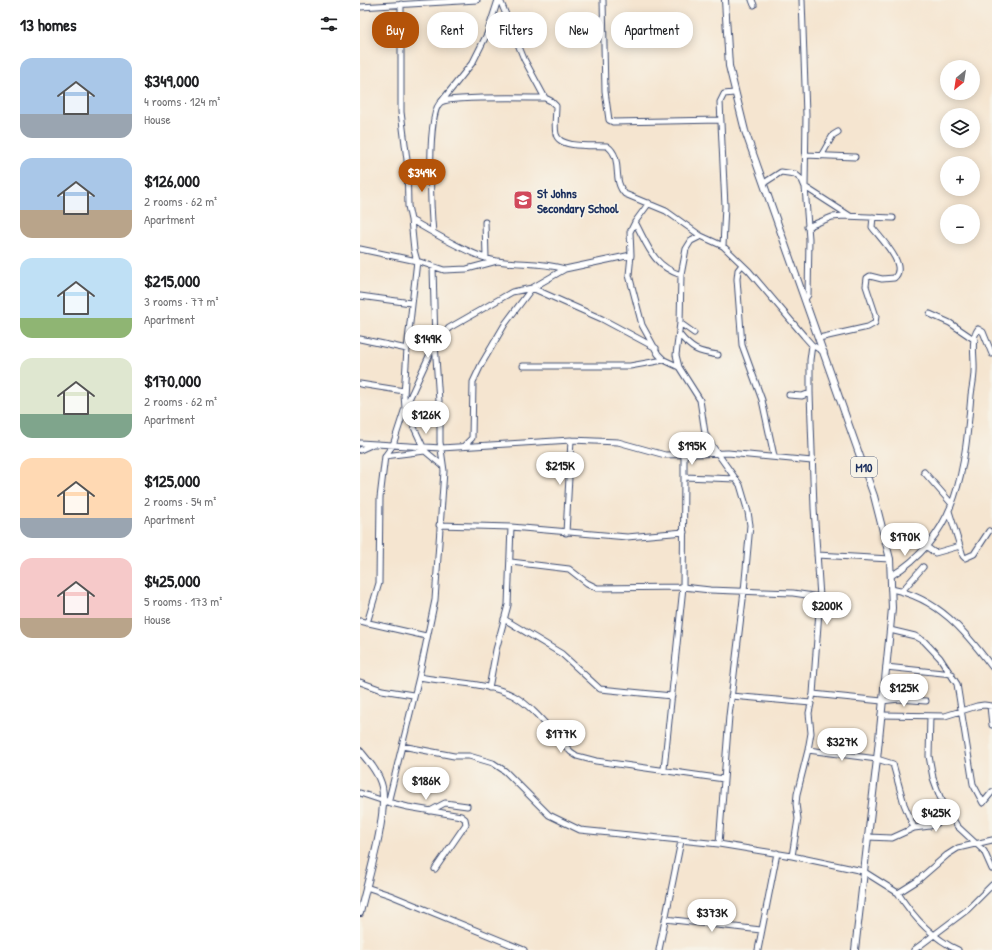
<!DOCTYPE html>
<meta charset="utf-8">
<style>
:root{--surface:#fff;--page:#f6f6f6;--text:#202124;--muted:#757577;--accent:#b45309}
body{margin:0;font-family:"Patrick Hand",sans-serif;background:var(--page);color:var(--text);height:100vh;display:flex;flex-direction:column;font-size:15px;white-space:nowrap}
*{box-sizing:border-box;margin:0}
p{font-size:13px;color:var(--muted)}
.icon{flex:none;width:22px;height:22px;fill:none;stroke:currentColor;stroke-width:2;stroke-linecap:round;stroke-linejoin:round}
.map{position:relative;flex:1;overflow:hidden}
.drawer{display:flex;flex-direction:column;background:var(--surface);width:360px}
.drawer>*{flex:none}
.top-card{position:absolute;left:12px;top:12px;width:380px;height:36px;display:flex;gap:8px}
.needle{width:26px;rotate:210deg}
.fabs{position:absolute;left:580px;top:60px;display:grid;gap:8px}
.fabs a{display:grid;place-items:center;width:40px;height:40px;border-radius:50%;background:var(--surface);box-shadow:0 2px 10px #0003;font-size:20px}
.price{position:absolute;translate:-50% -34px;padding:0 9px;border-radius:14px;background:#fff;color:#222;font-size:13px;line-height:26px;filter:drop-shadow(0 1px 2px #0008)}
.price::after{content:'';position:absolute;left:50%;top:24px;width:12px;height:9px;margin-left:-6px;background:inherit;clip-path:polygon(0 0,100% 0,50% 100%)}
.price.current{background:var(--accent);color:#fff}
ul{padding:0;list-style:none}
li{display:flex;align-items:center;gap:12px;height:100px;padding:0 20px}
li span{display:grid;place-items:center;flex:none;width:112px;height:80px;border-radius:12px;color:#555}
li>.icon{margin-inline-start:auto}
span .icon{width:48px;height:48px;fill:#fffc;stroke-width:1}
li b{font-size:17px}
h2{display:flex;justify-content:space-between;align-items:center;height:48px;padding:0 20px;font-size:17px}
.pill{padding:0 14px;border-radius:16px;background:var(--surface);box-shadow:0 2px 10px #0003;font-size:14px;line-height:36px}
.pill.current{background:var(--accent);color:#fff}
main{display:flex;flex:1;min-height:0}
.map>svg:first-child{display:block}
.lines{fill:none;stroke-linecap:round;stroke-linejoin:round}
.minor-casing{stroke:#3c4a6f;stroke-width:7}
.major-casing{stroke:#3c4a6f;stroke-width:8}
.minor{stroke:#fff;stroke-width:5}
.major{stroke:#fff;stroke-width:6}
.labels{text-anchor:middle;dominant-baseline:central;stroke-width:3.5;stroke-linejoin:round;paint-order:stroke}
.shield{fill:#f7f3e8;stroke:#5d6a87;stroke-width:1}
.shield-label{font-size:12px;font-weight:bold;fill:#1b2f5e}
.poi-label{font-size:13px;font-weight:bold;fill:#1b2f5e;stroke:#f7f3e8;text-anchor:start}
</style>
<main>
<section class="drawer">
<h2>13 homes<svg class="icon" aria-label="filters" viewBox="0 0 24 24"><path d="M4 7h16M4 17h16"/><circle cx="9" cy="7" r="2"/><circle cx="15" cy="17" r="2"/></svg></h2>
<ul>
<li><span style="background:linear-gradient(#a9c7e8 70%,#9aa5b1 0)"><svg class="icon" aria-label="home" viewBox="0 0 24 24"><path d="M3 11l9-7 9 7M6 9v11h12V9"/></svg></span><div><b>$349,000</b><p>4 rooms · 124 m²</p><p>House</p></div></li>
<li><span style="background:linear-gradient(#a9c7e8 65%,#b9a48a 0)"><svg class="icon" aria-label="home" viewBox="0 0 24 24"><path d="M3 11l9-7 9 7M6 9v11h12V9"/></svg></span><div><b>$126,000</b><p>2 rooms · 62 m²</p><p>Apartment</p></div></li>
<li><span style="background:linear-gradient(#bfe0f5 75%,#8fb573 0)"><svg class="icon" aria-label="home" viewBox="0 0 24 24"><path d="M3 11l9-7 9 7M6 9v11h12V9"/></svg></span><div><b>$215,000</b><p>3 rooms · 77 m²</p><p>Apartment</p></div></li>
<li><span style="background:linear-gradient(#dfe7d0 70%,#7fa58c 0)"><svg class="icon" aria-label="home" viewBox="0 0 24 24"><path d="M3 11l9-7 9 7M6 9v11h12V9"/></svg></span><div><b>$170,000</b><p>2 rooms · 62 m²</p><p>Apartment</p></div></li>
<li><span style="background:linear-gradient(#ffd9b3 75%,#9aa5b1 0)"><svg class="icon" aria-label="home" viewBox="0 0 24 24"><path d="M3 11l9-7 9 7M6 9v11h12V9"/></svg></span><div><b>$125,000</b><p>2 rooms · 54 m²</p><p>Apartment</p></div></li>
<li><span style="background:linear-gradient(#f6c9c9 75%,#b9a48a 0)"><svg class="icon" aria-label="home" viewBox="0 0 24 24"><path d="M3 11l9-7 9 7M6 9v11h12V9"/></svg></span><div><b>$425,000</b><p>5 rooms · 173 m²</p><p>House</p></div></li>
</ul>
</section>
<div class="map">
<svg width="632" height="950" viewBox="0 0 632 950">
<rect width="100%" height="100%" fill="#f7f3e8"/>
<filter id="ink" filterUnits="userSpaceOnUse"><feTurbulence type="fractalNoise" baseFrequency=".025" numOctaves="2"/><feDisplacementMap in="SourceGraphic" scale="8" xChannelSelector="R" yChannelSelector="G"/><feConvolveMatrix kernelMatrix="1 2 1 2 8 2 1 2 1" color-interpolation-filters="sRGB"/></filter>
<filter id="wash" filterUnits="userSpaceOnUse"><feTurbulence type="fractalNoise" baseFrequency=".012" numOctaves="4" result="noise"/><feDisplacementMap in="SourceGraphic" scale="16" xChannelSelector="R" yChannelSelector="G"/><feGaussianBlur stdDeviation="0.9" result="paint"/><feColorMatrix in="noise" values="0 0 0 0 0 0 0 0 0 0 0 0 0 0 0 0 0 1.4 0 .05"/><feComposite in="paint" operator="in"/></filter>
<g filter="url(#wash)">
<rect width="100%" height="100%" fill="#f5e5d0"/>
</g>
<g filter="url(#ink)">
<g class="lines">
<defs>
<path id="minor" d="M140,0L164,59L185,98
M243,0L245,91L249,120L253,122L361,120
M392,0L394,5
M442,0L446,115L445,187L449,239L448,295L445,299
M41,4V112L47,160L48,206L51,220C72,232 115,258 137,261C162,265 178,261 205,269
M0,7L117,0
M81,102L113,62L127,34L138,0
M445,155L495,157
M461,156L473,135L478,132
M404,183L421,172L435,174L442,180L445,187L490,216
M289,203L275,222L270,232L271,255L269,275L282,325L298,354L304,360L319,367
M125,222L126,258
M275,222C288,246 293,266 321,275
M447,227L472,217L484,216L533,218
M73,232C71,213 66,111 81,102C91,96 168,98 185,98L191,101L196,106C196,115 194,126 196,134C199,149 235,145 247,146C264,158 251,180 265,194L306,211L341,236L363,246L389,271L444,336L452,345L464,352
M341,236L331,241L326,249L321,275L320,323L316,355L319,367L340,400L345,433L348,440L380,485L388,512L390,525L384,591L369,716L359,844
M363,246L365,206L360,102L364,94L374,93
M0,249L57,261L84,270L107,269L137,261
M382,265L378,270L377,279L382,345L402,400L414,456
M0,296L51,303
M570,314L590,323L615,340
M320,323L334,333
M319,334C332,350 338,352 358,355
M459,338L508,327L515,323L516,316L506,286L507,278L510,276L522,279L534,278C549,266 520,238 512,227L513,217
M0,339L47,349
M163,366H270L304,360
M0,384L44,391
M429,395L442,396L450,393
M0,443L81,448L211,440L258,442L305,455L368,453L452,461
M104,446L112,438L113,382L121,365L145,324L172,288L205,269L271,255
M0,450L11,445
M324,455V477
M25,456L65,451
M83,466L65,451L45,408L75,343L89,328L152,292L172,288L242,319L296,348
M564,472L591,503
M589,511L603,556L605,558L614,554L629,531
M79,525L151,527L267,537L324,532
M206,533L211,440
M567,547L575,553L600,546
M457,555L530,559
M151,562L209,569L227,583L237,588L323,587L350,590L433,593L460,597
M531,576C599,535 605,467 611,395C612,387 614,379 614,371C615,358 610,340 618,329L623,332L632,354
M531,589C578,598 605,631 632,667
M542,591L563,567
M144,619L202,654L240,689L312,696
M0,621L66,636
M7,623L19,583L20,498L25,456L33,445L45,408L44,395L47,349L57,261L54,250L51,220
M530,630L555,636L564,641L580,658L597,684L613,784L623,803L632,792
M526,667L592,674
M59,677C86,682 130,683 154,696C175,708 194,735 211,752L217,756L236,761L364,779
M0,682L22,690L53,695
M129,688L136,650L148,605L151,527
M453,694L522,701L539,699L566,701
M371,696L451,703
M630,706L632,725
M521,715L585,716L617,706L624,705L632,706
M570,716L569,756L573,778L580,797L597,826L624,851L632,869
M42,746L94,756H109L133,763L145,771L189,815L220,830L359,844L432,856L503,871L538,893L557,881L587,855L598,848L632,840
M448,750L517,759L533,764L544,804L554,828
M304,769L323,587L324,477L376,479
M0,793L27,802L29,799L59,677L75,600L84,471L80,442V416L75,343L73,267
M27,802L48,807L101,816L105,819L106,824L75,869
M70,811L85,803L107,806
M507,837L532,838L554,828L570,826L592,817
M432,856L438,819L436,804L437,794L448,750L451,733L449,713L453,694L460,597L454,508L450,393V360L452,345
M6,887L30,895L164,950
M538,893C553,917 572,938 598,950
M305,919L401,930
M299,950L321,841
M398,950L417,853
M554,950L607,910L632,885"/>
<path id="major" d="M365,0L369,66L385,131L514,496L530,559L532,608L530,630L517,759L495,950
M0,751C9,762 19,773 22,787C28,816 7,882 0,913"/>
</defs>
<!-- minor casing -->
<use href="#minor" class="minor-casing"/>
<!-- major casing -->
<use href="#major" class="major-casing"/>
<!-- minor -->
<use href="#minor" class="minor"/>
<!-- major -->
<use href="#major" class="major"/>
</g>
</g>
<!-- icons -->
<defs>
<symbol id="school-square" viewBox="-11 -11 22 22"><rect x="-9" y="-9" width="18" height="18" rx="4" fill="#d1495b" stroke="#f7f3e8"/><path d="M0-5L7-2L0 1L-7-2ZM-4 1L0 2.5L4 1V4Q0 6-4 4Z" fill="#fff"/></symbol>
</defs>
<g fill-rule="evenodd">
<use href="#school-square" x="152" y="189" width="22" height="22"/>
</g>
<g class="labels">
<!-- shield labels -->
<rect class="shield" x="491" y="457" width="26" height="20" rx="3"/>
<g class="shield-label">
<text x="504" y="467">M10</text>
</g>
<!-- poi labels -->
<g class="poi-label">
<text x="177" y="193">St Johns<tspan x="177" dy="15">Secondary School</tspan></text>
</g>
</g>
</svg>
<div class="fabs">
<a><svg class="needle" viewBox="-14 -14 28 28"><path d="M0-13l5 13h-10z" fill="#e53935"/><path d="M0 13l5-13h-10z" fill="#757577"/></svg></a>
<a><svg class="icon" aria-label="layers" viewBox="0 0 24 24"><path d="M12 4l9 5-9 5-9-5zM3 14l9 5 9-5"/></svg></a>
<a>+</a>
<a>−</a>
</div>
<b class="price current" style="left:62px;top:193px">$349K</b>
<b class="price" style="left:68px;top:359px">$149K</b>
<b class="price" style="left:66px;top:435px">$126K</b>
<b class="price" style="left:332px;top:466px">$195K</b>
<b class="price" style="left:200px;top:486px">$215K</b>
<b class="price" style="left:545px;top:557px">$170K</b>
<b class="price" style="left:467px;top:626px">$200K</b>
<b class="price" style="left:544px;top:708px">$125K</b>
<b class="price" style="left:201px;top:754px">$177K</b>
<b class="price" style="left:482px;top:762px">$327K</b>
<b class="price" style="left:66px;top:801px">$186K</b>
<b class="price" style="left:576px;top:833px">$425K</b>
<b class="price" style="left:352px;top:933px">$373K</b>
<div class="top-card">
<a class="pill current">Buy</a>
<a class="pill">Rent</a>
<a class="pill">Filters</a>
<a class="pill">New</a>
<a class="pill">Apartment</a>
</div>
</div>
</main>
